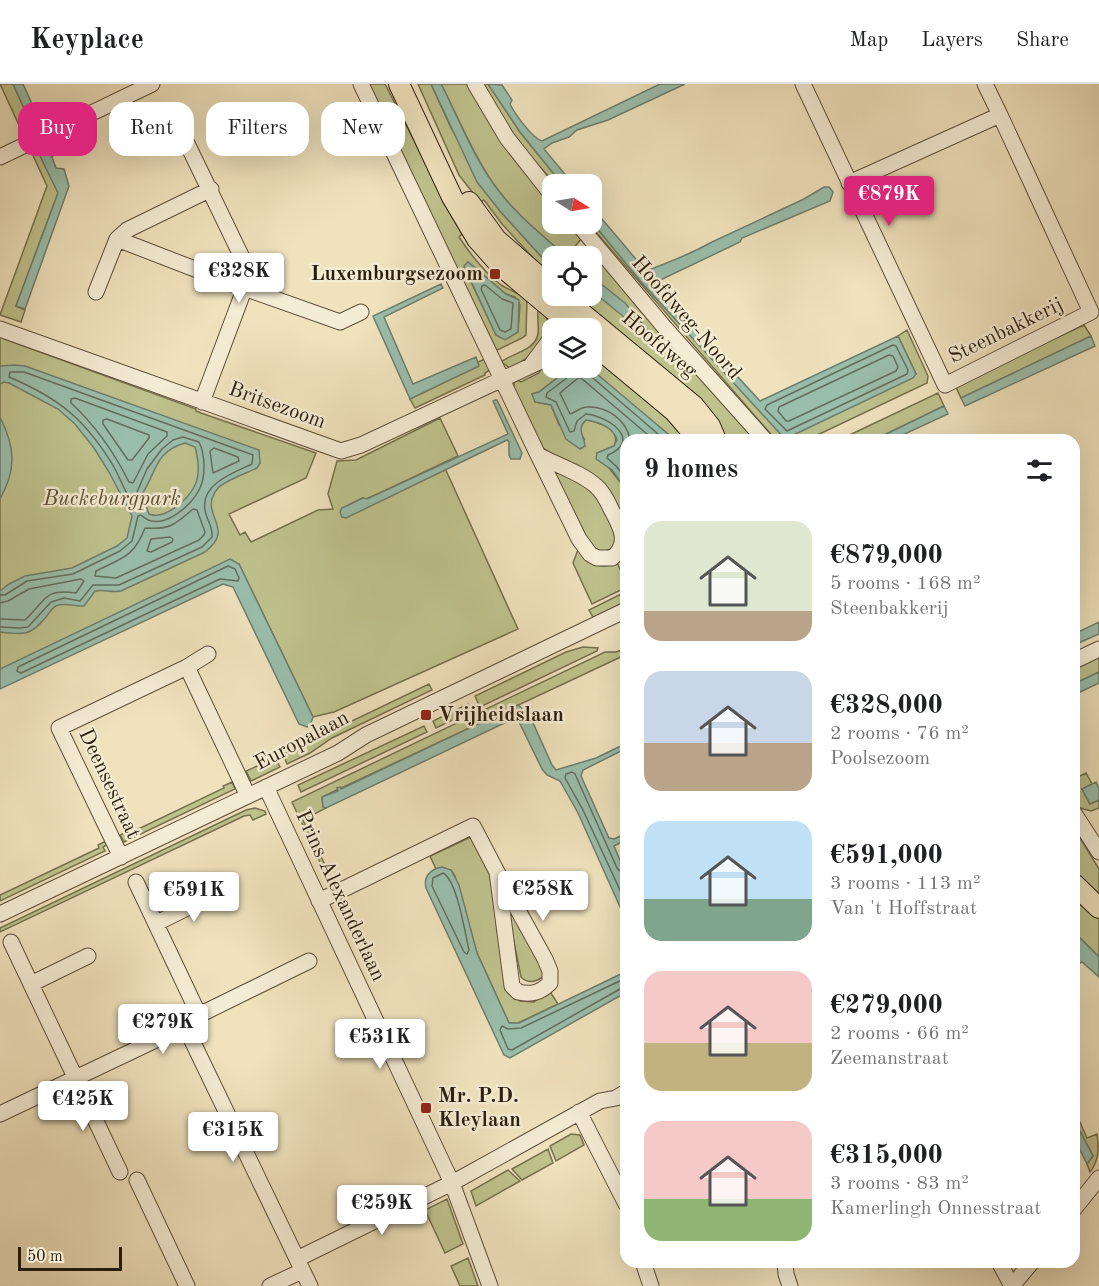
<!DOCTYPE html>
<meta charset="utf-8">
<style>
:root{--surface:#fff;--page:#f6f6f6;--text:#202124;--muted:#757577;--line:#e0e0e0;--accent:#db2777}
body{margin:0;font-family:"Old Standard TT",serif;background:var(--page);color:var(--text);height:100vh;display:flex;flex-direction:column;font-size:22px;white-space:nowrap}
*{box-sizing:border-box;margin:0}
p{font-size:20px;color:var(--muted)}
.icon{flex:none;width:33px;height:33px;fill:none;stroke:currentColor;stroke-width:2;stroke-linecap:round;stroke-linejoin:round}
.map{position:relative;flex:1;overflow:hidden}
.sheet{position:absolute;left:620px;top:350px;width:460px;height:834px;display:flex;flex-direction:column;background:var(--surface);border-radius:18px;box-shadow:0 6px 24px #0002}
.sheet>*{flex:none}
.top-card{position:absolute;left:18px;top:18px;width:512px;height:54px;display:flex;gap:12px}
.needle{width:39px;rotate:101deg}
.fabs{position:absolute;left:542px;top:90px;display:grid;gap:12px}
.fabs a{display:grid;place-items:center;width:60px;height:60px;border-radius:12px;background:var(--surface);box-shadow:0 6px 24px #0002;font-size:30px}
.scale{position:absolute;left:18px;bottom:15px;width:104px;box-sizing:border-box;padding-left:6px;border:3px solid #2c1e0e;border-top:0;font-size:16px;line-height:21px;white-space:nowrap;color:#2c1e0e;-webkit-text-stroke:4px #f5ecd4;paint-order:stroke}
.price{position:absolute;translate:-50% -51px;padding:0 14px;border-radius:6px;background:#fff;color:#222;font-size:20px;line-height:39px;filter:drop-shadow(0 2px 3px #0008)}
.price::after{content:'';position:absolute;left:50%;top:36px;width:18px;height:14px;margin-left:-9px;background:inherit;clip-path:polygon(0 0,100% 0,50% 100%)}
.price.on{background:var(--accent);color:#fff}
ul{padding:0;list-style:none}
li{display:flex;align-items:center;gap:18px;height:150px;padding:0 24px}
li span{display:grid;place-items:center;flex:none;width:168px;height:120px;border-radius:18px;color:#555}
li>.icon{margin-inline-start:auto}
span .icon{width:72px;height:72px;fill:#fffc;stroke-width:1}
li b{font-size:26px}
h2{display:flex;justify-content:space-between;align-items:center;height:72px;padding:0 24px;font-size:26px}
.tag{padding:0 21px;border-radius:18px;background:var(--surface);box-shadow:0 6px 24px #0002;font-size:21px;line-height:54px}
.tag.on{background:var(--accent);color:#fff}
header{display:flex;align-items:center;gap:36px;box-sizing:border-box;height:84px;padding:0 30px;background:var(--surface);border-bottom:2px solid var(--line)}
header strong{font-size:28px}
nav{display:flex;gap:33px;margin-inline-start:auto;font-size:21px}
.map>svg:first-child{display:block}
.green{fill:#bfc28d;stroke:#76704e;stroke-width:1.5;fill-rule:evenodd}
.water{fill:#9abeac;stroke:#6e7e6d;stroke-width:1.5;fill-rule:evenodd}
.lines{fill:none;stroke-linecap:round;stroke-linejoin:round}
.shore{stroke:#636e5d;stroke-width:1.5}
.minor-casing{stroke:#5d4f3a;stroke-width:17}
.major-casing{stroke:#2c1e0e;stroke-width:22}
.minor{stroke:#f5ecd4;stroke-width:15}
.major{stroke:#efe2bd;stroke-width:20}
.poi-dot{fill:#8f2418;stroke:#f5ecd4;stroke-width:2}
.labels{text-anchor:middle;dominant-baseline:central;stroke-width:5;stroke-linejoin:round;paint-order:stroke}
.poi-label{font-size:21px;font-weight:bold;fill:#2c1e0e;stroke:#f5ecd4;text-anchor:start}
.street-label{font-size:21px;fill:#2c1e0e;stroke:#f5ecd4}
.park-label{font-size:21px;font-style:italic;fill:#584f34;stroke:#f5ecd4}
</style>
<header>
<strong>Keyplace</strong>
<nav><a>Map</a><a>Layers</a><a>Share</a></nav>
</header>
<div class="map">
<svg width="1099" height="1202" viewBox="0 0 1099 1202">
<rect width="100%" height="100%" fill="#efe2bd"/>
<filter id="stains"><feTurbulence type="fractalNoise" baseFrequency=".00333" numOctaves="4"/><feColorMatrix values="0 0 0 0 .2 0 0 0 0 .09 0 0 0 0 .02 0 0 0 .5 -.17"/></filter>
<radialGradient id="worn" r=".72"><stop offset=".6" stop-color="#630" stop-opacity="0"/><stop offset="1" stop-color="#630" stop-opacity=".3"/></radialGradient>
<!-- green -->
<path class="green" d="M0,0H13L29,35L37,31L44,43L24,52Z
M369,0H385L462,150L459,153C471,171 484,188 501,201C509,206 519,209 527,215L526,251L522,254L493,268ZM468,178L506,210L515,213L520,221L518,248L505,255L496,251L464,183Z
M418,0H431L451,44L500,127L549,181L552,178V190H548L502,140L484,116L480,118L459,91Z
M441,0H467C492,43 520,82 552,119V140H569L582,154L567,172H557L561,168C539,148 516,130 498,106C476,77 458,33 441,0Z
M480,0H488L520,48L562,100H555L513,52Z
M53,57L55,64L41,72L58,109L16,222L25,226L21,238L0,231L47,102L31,67Z
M591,137L642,199L785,354L916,290L898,252L907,246L928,292L927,299L809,355H775L589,140H591Z
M588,166H592L757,355H721L568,212H591V172H582Z
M538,226H545C554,256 535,271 510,284L501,278C512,269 535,267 538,250C539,242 537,234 538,226Z
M1084,241L1091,252L961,314L955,301Z
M0,249L4,255L196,325V327L201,329L316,369L306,394L229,430L240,451L245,448L251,458L318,426L333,425L328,410L337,377L356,376L440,334L458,372L367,415L362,414L341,425H342L444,382L518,545L334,628L313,633L239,480L0,592Z
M591,266L696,355H674L588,284H591Z
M485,275L490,286L485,289V291L415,324L410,315L478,282V278Z
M552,278V284H570L539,308L532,310L536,318L551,321L559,341L585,356C579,348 579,343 586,336C600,338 622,346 614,362L597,369L625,404V441L614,418L542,363L513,308L515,295L521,298L539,289L542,282Z
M938,309L944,322L876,355L839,356Z
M551,386L580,398L596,410L617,451L613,464C602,470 598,467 589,460Z
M579,463C588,478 599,488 617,478L625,497V504L592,520L573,479Z
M625,508V520L594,535L589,526Z
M583,563L598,564L597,567L480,623L475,612L566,568Z
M624,565L625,571L322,713L323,723L326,724L303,736L329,789H325L292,718L605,568H616Z
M1099,572V588L1074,600V584Z
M429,600L432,606L332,654L310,669L287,680L283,670Z
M468,620L471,627L436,644L433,637Z
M424,642L427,648L301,708L298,701Z
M275,674L280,683L251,697L246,687Z
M1086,689L1092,700L1082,705L1090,720L1099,716V724L1091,727L1080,724L1074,715V695Z
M232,698L235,705L124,758L120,751L127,748L128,750L224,704L223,702Z
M255,724L265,727L266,730L253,736L250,731L244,732L0,848V844L246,726Z
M1074,744L1099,785V811L1074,787Z
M473,752L489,786L508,909L520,917L534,918L549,906L558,920L518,939H509L477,869L455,792L451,786L436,785L430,772Z
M106,757L108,760L103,763L105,767L0,817V811L99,764L98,761Z
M1074,810L1099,835V873L1074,848Z
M506,819L544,887L543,893C535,898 528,900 521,893Z
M1074,1025L1087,1054L1097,1050C1099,1064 1099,1077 1090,1088L1087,1080L1093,1072L1074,1036Z
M571,1050L580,1051L584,1061L556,1077L550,1062Z
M548,1065L553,1079L522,1096L512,1085Z
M508,1086L520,1097L476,1122L471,1107Z
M447,1115L463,1160L445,1169L425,1126Z
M468,1174L478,1202H460L451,1182Z"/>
<!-- water -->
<path class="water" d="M13,0H23L37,31L29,35Z
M431,0H441C459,35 474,75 498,106C516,130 539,148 561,168L557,172H552V178L549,181L500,127L477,98Z
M488,0L502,1L512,16L510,20C515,30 532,54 542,57L660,0H685L608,36L577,46L569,53L552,59L544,65L573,100H562L520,48Z
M55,64L57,68L52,73L56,84L64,85L69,102L25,225L16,222L58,109L40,72Z
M824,103H829L833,108L830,117L742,154L740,158L656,198L673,218L672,221L760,317L898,252L916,290L913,294L785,355L642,199L591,137V122L646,187C667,179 691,170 710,159L804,115Z
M468,178L506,210L519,216L518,248L505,256L496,251L464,182Z
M591,192L625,219L647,245L646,248L635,242L591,206Z
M441,200L443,204L384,233L413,300L476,273L479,282L410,315L373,232Z
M1091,252L1095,262L965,322L961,314Z
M14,281L25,282L259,366L260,379L257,384C247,389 224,397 218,404C196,431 238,443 205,468L121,507C112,509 104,505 95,507L84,522C75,523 65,518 56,522C52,524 49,529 46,533C31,552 23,551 0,548V507L9,500L25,492L72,484L117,462L127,454L132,432L109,388L94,364L75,340L58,325L9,299L4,298L0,300V282ZM185,359L195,363C198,374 200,390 195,401C188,416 165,436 149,430L142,410C157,388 154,368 185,359Z
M570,284L591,285L674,355L626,356L625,404L612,386L596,375L597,369L614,362L617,356C613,343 600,338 586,336C576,345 584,351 585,362L580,365L566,355L551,321L535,318L532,310L539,308Z
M495,316H497L522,369L520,375H511L509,371V358L507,356L346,434L342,433L340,428L342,424L363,414L367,415L508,350L493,317Z
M944,322L948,330L894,355H876Z
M0,333C15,363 17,385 0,415Z
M230,475L239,480L313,633L310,642L307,643L299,640L233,503L223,500L0,605V585Z
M1099,538V550L1074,561V550Z
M1099,588V599L1074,611V600Z
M518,621L529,630L552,681L556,686L596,674L625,660V665L583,686L581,692L609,754L614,755L625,750V756L614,762L625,788V834L578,729L560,697L547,691L542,685L518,636L513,635L326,724L323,723L322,713L338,707L337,704L340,703L341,705Z
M1096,698L1099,705V716L1090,720L1082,705Z
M442,783L451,786L459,801L477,869L509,939H519L625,888V909L510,974L504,971L426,804C423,792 431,785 442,783Z
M1074,848L1099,873V893L1082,878L1074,882Z
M1074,1036L1093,1072L1087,1080L1074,1054Z"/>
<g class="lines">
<!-- shore -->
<path class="shore" d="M482,202L485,201L502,215L513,219L511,245L505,248L500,246L481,205Z
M893,261L896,262L908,286L907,290L787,347L765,325L767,321Z
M889,271L893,272L898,283L896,287L789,337H786L778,327L779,323Z
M573,284L572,290L547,309L546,313L556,318L570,348L574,347L577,337L586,330C608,332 643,356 608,371L607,374L616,382L626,394
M585,284L587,289L665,356
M75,314L167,348V352L148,370L133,399L129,398C114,368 96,342 71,319V315Z
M107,335L149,351V354L132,376H128L103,340V336Z
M630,356C627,336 607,322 587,323C580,323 575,329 570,330L560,309L578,294H581L654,356
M214,364L238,373L239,377L213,389L210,367Z
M193,425L197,426L205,448L204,451L199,456L116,494L95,492L96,487C122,474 134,473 145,444C169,446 175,441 193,425Z
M170,453L173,455L172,458L151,468L147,467L151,455Z
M228,482L235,485L239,494L238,497L220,495L21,589L17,587L18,583Z
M0,511H5L27,497L73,490L120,467L132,457L138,432L141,431C160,450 192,422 200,404C206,391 205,370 199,358L183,353L173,356L162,365L147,385L137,408L138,419L134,421C125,409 121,396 114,383C86,336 59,314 9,293L10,288H24L253,371L252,380C235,388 200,400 205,426C206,435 213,442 212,453L202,463L119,501H93L80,517L64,514L51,518L28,543L20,544L0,543
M0,519L8,517L29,505L81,495L84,497L76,509C43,504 46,517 25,536L0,535
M626,788H621L617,784L575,690L572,688L566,690L565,694L583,726L626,819
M443,789C457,796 465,849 469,866L467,870L464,868L432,802L433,794Z
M626,894L521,944L508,945L502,942L500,946L508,965L512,966L620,905L626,904"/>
<defs>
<path id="minor" d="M361,0L538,371
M475,0L507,54L552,111
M803,0L945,301L1091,228L1000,31L849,99
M985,0L1000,31
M181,47L250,190L202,318
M0,73L152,0
M578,140L665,244L765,356
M117,155L244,204L340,238L361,228
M96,208L117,155L127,146L211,105
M0,245L341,367L361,361L552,272
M532,280L552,253
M538,371C556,381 580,388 596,402C603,408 607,416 611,425C620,442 631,459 612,474H597L590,470L579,455Z
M1074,577L1099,565
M187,583L208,570
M266,703L452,1099L490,1202
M1074,729L1099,768
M121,773L59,644L187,583L248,712
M136,798L199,931
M319,817L473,742L497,788L512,902L518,908C531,911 540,909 550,899V887L545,875L497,788
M0,830L338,669L366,651L626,526
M157,839L217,809
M11,858L120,1088
M31,900L88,872
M185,942L310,1202
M579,1028L626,1120
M0,1030L185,942L199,931L309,877
M137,1096L187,1202
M1074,1125L1099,1094
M297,1175L452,1099L600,1017L616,1014L626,1008
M643,1178L651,1202
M785,1178L786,1190L790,1202
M999,1178L1012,1202L1032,1178
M270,1202L302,1187"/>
<path id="major" d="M399,0L452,113L477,155L501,182L575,244
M469,118L496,155L552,204
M561,212L694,322L710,342L716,356
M591,258L674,327L699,356
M1074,800L1099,824"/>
</defs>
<!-- minor casing -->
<use href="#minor" class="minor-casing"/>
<!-- major casing -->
<use href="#major" class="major-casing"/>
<!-- minor -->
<use href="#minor" class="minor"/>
<!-- major -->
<use href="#major" class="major"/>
</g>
<!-- markers -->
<g class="poi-dot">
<rect x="489" y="184" width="12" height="12" rx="3"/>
<rect x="420" y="625" width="12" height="12" rx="3"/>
<rect x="420" y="1018" width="12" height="12" rx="3"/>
</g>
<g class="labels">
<!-- poi labels -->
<g class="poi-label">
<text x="483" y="190" text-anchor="end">Luxemburgsezoom</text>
<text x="438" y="631">Vrijheidslaan</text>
<text x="438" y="1012">Mr. P.D.<tspan x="438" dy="24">Kleylaan</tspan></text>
</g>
<!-- street labels -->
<g class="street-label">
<text transform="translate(686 234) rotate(49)">Hoofdweg-Noord</text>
<text transform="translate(1006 247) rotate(-26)">Steenbakkerij</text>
<text transform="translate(659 261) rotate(40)">Hoofdweg</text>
<text transform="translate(277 322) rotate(20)">Britsezoom</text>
<text transform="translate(302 657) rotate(-28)">Europalaan</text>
<text transform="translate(109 700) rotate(65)">Deensestraat</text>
<text transform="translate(340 812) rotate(65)">Prins Alexanderlaan</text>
</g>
<!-- park labels -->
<g class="park-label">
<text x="112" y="415">Buckeburgpark</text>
</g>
</g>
<rect width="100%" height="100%" filter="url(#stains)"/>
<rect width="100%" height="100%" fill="url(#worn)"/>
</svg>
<div class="fabs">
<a><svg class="needle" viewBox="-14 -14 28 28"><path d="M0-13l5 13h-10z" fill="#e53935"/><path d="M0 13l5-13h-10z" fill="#757577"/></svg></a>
<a><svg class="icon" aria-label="locate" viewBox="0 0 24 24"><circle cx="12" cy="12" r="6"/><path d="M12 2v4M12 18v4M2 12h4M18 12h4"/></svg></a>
<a><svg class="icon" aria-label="layers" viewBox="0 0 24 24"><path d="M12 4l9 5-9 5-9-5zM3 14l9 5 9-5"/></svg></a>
</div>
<div class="scale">50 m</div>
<b class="price on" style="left:889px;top:143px">€879K</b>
<b class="price" style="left:239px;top:220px">€328K</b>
<b class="price" style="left:543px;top:838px">€258K</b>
<b class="price" style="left:194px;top:839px">€591K</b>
<b class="price" style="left:163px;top:971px">€279K</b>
<b class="price" style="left:380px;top:986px">€531K</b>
<b class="price" style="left:83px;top:1048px">€425K</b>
<b class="price" style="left:233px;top:1079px">€315K</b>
<b class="price" style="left:382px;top:1152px">€259K</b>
<div class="top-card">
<a class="tag on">Buy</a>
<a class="tag">Rent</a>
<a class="tag">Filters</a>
<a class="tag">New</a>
</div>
<section class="sheet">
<h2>9 homes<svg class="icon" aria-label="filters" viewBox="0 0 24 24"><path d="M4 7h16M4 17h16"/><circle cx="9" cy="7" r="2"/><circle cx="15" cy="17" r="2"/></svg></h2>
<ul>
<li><span style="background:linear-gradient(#dfe7d0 75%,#b9a48a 0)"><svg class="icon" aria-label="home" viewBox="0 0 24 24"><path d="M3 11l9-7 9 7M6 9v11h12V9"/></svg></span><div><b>€879,000</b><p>5 rooms · 168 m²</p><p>Steenbakkerij</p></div></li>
<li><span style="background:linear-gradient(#c9d6e8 60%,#b9a48a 0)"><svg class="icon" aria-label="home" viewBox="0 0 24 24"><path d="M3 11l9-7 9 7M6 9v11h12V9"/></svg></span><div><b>€328,000</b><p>2 rooms · 76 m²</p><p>Poolsezoom</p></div></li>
<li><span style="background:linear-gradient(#bfe0f5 65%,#7fa58c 0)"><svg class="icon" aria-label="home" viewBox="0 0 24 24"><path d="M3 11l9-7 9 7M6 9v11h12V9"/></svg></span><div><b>€591,000</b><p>3 rooms · 113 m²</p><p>Van 't Hoffstraat</p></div></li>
<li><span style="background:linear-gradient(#f6c9c9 60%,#c2b280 0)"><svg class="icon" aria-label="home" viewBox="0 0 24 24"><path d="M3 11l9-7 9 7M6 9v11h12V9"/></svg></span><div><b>€279,000</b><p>2 rooms · 66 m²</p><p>Zeemanstraat</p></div></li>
<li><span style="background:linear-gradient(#f6c9c9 65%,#8fb573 0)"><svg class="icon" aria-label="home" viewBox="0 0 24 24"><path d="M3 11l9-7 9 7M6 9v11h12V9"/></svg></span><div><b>€315,000</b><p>3 rooms · 83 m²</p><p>Kamerlingh Onnesstraat</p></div></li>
</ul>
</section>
</div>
